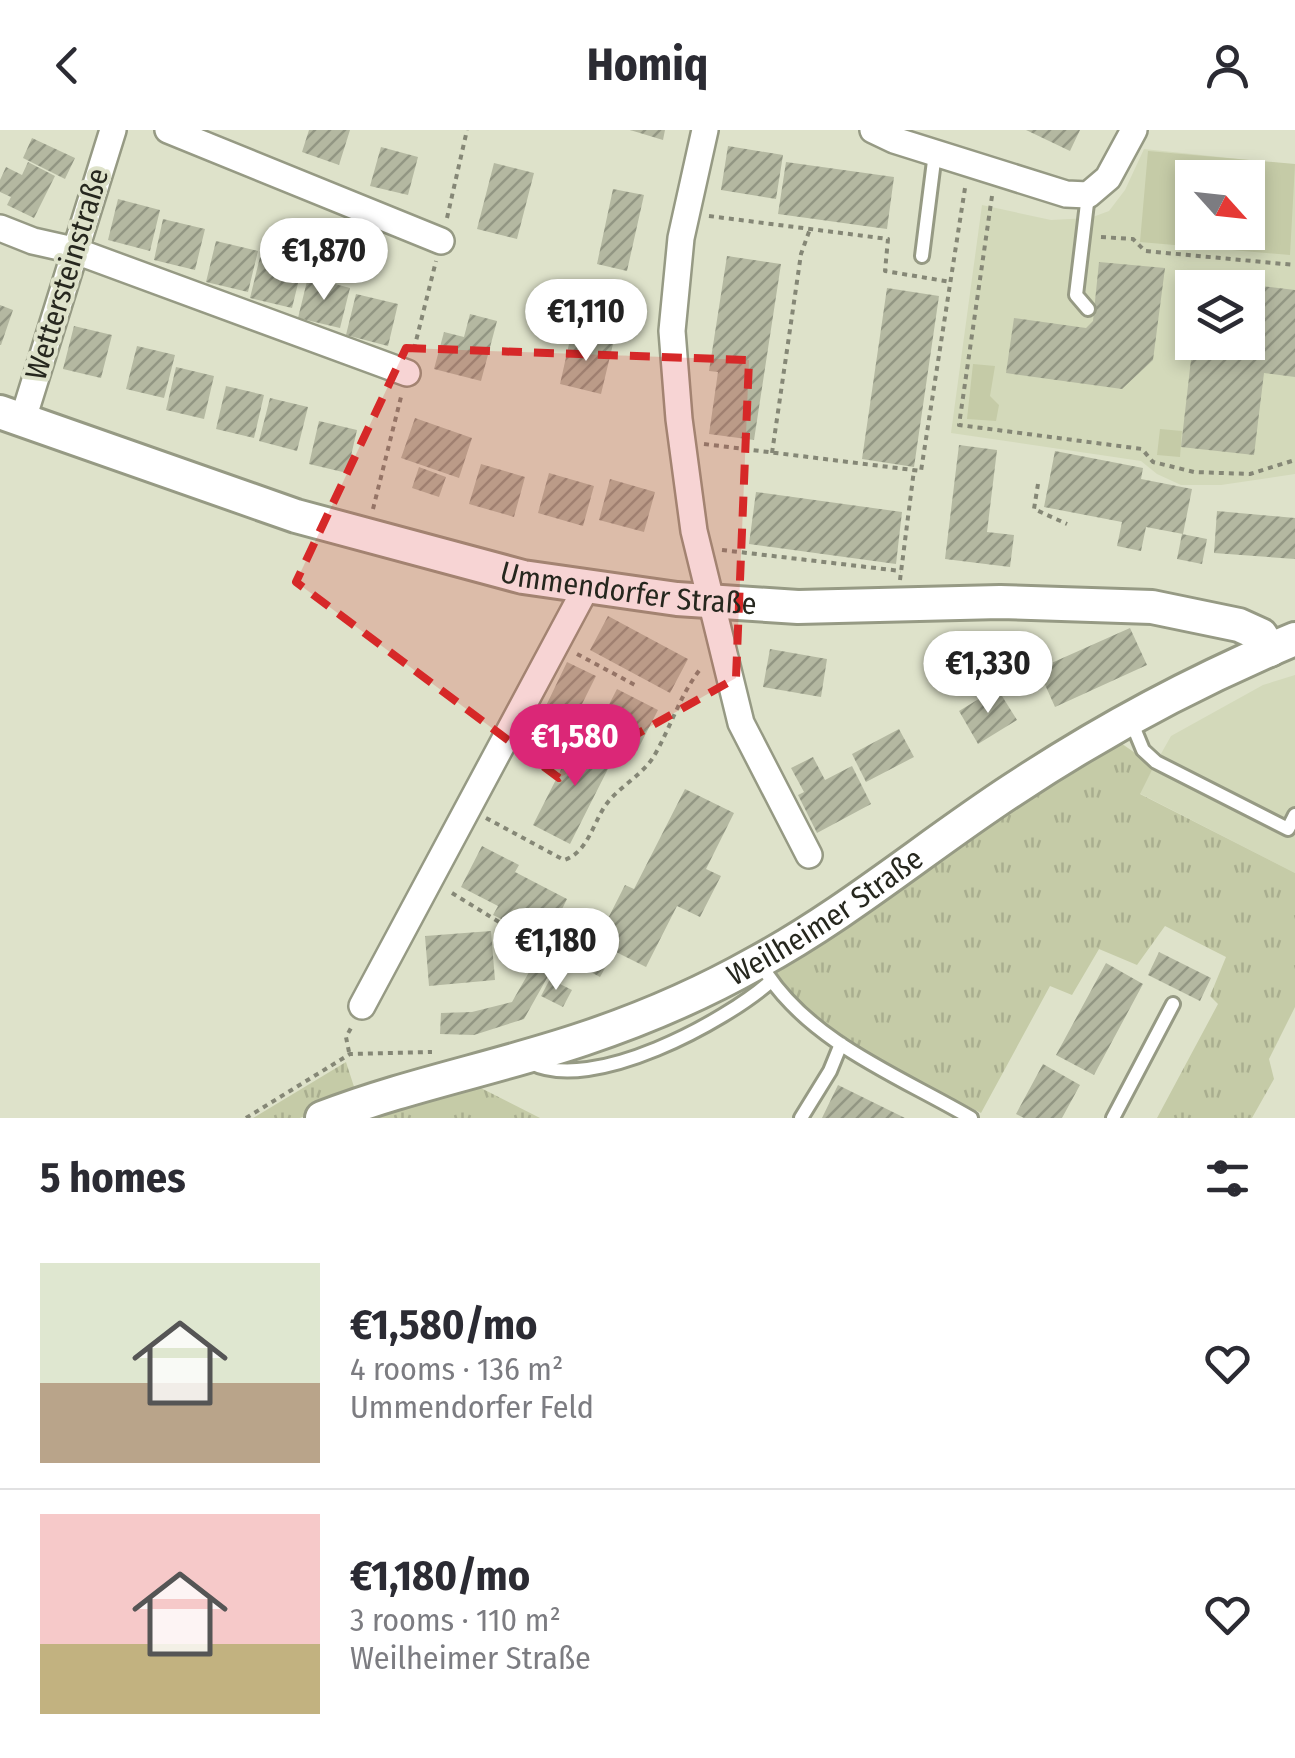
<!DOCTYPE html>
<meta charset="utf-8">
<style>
:root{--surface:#fff;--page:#f2f2f3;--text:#2b2b33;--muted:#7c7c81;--line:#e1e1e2;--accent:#db2777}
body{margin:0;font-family:"Fira Sans Condensed",sans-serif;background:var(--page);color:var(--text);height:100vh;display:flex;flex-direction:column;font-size:38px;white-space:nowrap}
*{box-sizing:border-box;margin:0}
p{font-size:32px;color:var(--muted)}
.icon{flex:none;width:55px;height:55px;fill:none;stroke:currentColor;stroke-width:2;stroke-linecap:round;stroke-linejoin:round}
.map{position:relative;height:988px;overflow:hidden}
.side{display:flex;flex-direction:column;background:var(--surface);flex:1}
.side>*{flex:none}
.needle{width:65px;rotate:117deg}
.controls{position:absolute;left:1175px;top:30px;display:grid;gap:20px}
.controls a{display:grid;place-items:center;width:90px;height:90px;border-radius:0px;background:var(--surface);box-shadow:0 5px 15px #0003;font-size:50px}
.price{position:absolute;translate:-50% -85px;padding:0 22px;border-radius:35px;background:#fff;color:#222;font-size:32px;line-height:65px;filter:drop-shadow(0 2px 5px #0008)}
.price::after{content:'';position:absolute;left:50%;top:60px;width:30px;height:22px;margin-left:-15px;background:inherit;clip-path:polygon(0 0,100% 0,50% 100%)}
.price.active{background:var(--accent);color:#fff}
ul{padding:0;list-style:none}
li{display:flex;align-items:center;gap:30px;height:250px;padding:0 40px}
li+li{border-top:2px solid var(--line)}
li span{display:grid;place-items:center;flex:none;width:280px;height:200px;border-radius:0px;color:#555}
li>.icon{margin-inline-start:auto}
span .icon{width:120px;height:120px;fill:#fffc;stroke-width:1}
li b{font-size:42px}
h2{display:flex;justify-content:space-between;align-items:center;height:120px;padding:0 40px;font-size:42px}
header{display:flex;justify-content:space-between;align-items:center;height:130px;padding:0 40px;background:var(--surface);font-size:45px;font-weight:700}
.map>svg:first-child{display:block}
.built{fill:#d3d9ba;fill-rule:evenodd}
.grass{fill:url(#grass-tufts)}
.green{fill:#c5cba7;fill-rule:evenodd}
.building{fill:url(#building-hatch)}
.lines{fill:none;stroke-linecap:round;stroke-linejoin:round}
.service-casing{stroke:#969a84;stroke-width:18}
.minor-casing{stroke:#969a84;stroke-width:30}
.tertiary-casing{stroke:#969a84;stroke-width:38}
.path{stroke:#858776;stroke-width:4;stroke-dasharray:5 5;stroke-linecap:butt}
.service{stroke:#fff;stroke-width:12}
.minor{stroke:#fff;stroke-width:25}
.tertiary{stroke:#fff;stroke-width:32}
.marked{fill:#d62828;fill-opacity:0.2;stroke:#d62828;stroke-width:8;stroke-dasharray:20 12;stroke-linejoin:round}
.labels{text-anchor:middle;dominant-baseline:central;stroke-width:8;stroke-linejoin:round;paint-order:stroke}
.street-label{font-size:30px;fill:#26271e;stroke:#dee2ca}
</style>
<header><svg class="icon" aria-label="back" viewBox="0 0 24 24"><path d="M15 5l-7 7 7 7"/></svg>Homiq<svg class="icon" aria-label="person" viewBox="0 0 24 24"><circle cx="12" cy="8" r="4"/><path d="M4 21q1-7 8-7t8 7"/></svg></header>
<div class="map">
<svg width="1295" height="988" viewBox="0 0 1295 988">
<defs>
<pattern id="grass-tufts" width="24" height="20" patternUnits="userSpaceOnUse" patternTransform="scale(2.5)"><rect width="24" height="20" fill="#c5cba7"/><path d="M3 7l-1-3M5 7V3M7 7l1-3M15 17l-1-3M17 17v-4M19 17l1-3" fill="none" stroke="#a9ae8f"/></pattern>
<pattern id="building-hatch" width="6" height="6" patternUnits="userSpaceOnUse" patternTransform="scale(2.5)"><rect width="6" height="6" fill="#b4b8a1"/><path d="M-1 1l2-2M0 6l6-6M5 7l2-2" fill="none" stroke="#929683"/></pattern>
</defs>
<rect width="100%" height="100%" fill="#dee2ca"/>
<!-- built -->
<path class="built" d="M1144,19L1295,35V344L1221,355H1181L1157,344L1141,331L951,303L982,75L1051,90L1090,88L1109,81L1125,60ZM1192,48H1248V102H1192ZM1192,158H1248V212H1192Z
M1295,545V743L1139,663L1171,606L1263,555Z"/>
<!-- grass -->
<path class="grass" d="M1115,609L1154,636L1140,664L1295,743V877L1269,929L1274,949L1252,988H1157L1218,874L1210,866L1226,827L1165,796L1137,835L1099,819L1072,865L1050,856L981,983L816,900L765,839Z
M346,932L357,966L300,988H253Z
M467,951L540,988H343Z"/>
<!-- green -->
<path class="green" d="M1148,21L1295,34L1290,125L1140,112ZM1192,48H1248V102H1192Z
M973,234L995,236L990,266L999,275L996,291L967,289Z
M1160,299L1182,301L1180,327L1157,325Z"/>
<!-- building -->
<path class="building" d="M309,0H350L339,35L302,22Z
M630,0H665L663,10Z
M1026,0H1080L1070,21Z
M32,8L75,28L65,49L23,28Z
M728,16L783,25L776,69L721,60Z
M381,17L418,27L408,65L370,56Z
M28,32L55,46L34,88L7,75L11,67L0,62V50L6,37L22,45Z
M786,32L894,47L887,99L778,84Z
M494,33L534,43L517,109L477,99Z
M613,59L644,65L627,141L597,134Z
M118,69L160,80L150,121L108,110Z
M163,89L205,99L195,140L154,130Z
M216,111L258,121L248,162L206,152Z
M727,126L781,134L754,310L709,304L718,242L709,241Z
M260,127L302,137L292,178L250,168Z
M1099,132L1165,138L1153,230L1122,259L1006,243L1014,188L1086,198L1093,191Z
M308,147L350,158L340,198L298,188Z
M591,150L627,158L619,195L582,187Z
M1244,154L1295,160V247L1264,243L1254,325L1181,317L1193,212H1248V158H1244Z
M887,158L939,166L914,337L862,329Z
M356,164L398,174L388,216L346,205Z
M0,175L13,180L1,215H0Z
M470,184L497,191L481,251L434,239L444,202L464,207Z
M74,196L112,205L101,248L63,239Z
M571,205L613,214L601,264L560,254Z
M137,216L175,225L164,268L126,259Z
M176,237L214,246L204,289L166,280Z
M226,256L264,265L254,308L216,299Z
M270,268L308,277L297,321L259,311Z
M415,288L472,308L459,348L401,328Z
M319,291L357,300L347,343L309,334Z
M959,315L997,320L987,402L1014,405L1010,437L945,429Z
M1055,321L1143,338L1141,349L1192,359L1183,404L1146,397L1141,421L1117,416L1122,392L1044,377Z
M481,334L525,347L514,387L469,374Z
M419,337L446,347L439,367L412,358Z
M549,343L594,356L583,396L538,383Z
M610,349L655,362L644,402L599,390Z
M756,362L902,382L896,434L749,414Z
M1217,381L1295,388V429L1214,423Z
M1182,404L1207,409L1202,434L1177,429Z
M608,486L688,529L670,563L590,520Z
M1130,498L1147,535L1055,577L1038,539Z
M770,519L827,529L821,567L763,557Z
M567,532L596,546L572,594L544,580Z
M997,558L1017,590L978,614L959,581Z
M617,559L658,580L637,621L596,600Z
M899,599L914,627L866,652L852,624Z
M579,604L616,623L570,714L533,695Z
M813,627L825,650L852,636L871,674L817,703L798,665L804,662L791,638Z
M685,659L734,683L706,739L721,746L700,787L677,776L646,837L596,812L625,755L634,759Z
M482,716L519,735L515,742L567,769L546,811L493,785L498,776L461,757Z
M491,801L495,850L429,856L425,806Z
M567,809L609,831L600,847L559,825Z
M1159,822L1211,848L1200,871L1148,845Z
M540,823L556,832L524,889L474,905L440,904L441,883L472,882L512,872Z
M1106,833L1143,854L1094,945L1056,925Z
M550,849L572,860L563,877L541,866Z
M1043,934L1080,955L1062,988H1024L1016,984Z
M838,955L905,988H822Z"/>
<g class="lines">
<defs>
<path id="service" d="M922,126L935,23
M1088,179L1076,165L1088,65
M1131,591L1143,620L1156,632L1288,699L1295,685
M767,844C814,914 901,947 971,988
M531,933C592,964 725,892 771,851
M801,988L830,941L841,914
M1113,988L1173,874"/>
<path id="minor" d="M168,0L441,111
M705,0L681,108L672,201L679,289L694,401L741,593L809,725
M873,0L894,10L1066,64L1088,65L1108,48L1134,0
M0,98L33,111L73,120L407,243
M23,289L113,0
M362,876L587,456"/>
<g id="tertiary">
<path id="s1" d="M0,282L296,386L523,447L677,469L798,477L1000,472L1152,477L1239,495L1261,505L1270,520"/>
<path id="s2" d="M322,988C407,955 497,938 583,909C643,889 701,864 756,833C848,783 928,715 1014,659C1103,600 1197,550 1295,509"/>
</g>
</defs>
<!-- service casing -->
<use href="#service" class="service-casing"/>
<!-- minor casing -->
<use href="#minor" class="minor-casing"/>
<!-- tertiary casing -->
<use href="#tertiary" class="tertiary-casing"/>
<!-- path -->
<path class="path" d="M992,66L959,295L1142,319L1153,332L1194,342L1250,344L1295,330
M709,86L888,109L885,141L951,152
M447,88L467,0
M1101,107L1133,109L1145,121L1295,135
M414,219L436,131
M704,314L921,341L965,58
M772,323L801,124L810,99
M1038,354L1034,379L1067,394
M373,379L401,267
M722,420L901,441
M900,450L914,340
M577,524L635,555
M486,688L564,730C587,723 593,694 605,676C618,657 643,645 654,626C672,595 680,564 702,537
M452,763L525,808L523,821
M349,922L346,907L351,898
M246,988L350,924L432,922"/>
<!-- service -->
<use href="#service" class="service"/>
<!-- minor -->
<use href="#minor" class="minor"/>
<!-- tertiary -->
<use href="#tertiary" class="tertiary"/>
</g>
<!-- marked area -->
<path class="marked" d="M406,218L749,230L736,548L559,648L296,452Z"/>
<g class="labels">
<!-- street labels -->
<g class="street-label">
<text transform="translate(67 144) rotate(-73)">Wettersteinstraße</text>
<text stroke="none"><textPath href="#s1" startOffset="655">Ummendorfer Straße</textPath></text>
<text stroke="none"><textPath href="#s2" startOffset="545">Weilheimer Straße</textPath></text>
</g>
</g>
</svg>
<div class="controls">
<a><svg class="needle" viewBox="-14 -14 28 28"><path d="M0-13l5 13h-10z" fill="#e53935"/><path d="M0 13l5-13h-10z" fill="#7c7c81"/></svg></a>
<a><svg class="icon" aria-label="layers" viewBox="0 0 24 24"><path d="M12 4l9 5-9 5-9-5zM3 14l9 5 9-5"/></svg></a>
</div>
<b class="price" style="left:324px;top:173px">€1,870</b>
<b class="price" style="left:586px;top:234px">€1,110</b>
<b class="price" style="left:988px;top:586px">€1,330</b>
<b class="price active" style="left:575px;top:659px">€1,580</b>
<b class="price" style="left:556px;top:863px">€1,180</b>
</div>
<section class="side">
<h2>5 homes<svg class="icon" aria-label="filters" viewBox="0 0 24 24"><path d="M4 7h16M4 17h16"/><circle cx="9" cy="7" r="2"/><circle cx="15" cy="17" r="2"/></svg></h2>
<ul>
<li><span style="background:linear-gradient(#dfe7d0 60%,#b9a48a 0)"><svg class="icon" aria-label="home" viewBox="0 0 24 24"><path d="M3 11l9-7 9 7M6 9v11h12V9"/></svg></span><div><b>€1,580/mo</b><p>4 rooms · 136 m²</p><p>Ummendorfer Feld</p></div><svg class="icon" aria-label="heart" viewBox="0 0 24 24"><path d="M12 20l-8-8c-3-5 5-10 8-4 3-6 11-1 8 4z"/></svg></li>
<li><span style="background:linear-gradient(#f6c9c9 65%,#c2b280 0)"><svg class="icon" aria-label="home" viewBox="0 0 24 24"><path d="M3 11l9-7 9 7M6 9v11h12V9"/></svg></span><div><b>€1,180/mo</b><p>3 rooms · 110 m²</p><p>Weilheimer Straße</p></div><svg class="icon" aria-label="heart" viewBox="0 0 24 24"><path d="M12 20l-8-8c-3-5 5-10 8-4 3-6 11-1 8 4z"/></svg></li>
</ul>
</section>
